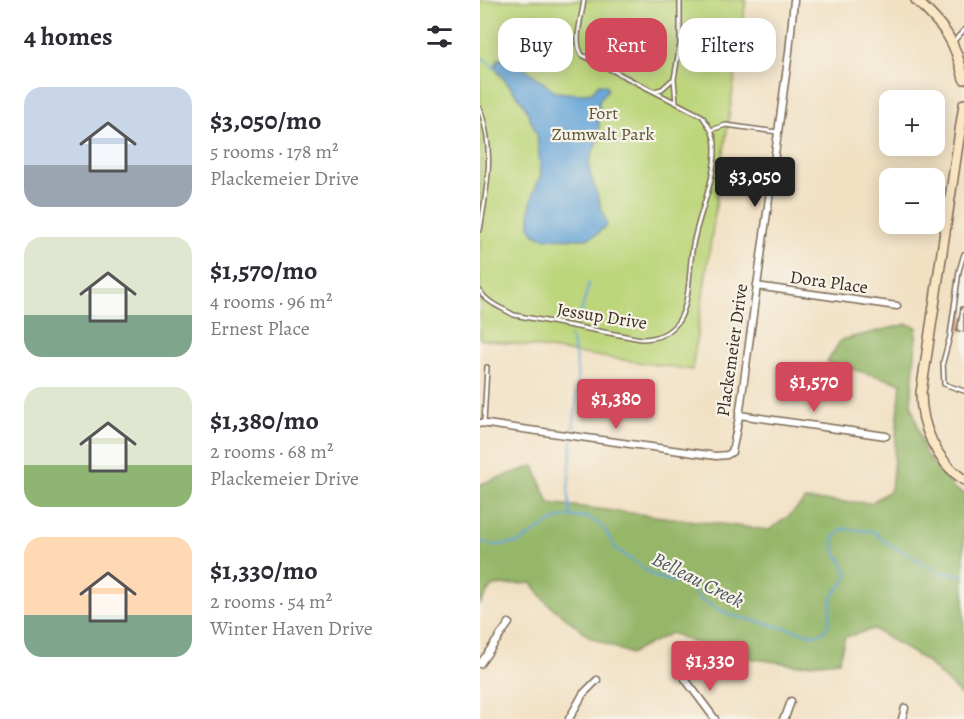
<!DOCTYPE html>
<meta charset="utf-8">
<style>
:root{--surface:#fff;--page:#f2f2f3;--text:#2b2b33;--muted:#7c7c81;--accent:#d1495b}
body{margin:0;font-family:Alegreya,serif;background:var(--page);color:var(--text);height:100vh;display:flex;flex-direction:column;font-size:22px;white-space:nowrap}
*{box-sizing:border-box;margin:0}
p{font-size:20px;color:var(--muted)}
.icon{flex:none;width:33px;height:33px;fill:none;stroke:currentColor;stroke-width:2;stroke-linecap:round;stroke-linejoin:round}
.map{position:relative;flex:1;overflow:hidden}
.sheet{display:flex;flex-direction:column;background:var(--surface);width:480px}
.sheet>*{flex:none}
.guide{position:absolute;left:18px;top:18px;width:375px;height:54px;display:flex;gap:12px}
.controls{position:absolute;left:399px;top:90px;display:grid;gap:12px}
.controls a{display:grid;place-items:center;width:66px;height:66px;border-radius:12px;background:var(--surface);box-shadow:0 3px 15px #0003;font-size:30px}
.price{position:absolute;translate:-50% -51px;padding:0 14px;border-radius:6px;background:var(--accent);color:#fff;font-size:20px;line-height:39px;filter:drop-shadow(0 2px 3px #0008)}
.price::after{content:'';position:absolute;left:50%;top:36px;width:18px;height:14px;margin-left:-9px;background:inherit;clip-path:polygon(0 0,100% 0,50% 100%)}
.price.selected{background:#222;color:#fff}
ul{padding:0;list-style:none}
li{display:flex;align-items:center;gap:18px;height:150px;padding:0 24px}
li span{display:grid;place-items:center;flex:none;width:168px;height:120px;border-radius:18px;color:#555}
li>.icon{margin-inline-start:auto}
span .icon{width:72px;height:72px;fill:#fffc;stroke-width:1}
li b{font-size:26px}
h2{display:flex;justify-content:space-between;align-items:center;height:72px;padding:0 24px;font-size:26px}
.tag{padding:0 21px;border-radius:18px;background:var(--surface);box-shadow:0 3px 15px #0003;font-size:21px;line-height:54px}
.tag.selected{background:var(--accent);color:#fff}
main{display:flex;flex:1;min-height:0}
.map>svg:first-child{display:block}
.green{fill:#bdd67b;stroke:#7c804c;stroke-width:1.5}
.forest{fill:#96b76b;stroke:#687044;stroke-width:1.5}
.water{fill:#65a4d7;stroke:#50677a;stroke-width:1.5}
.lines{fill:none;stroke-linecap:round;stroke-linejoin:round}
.stream{stroke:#65a4d7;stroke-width:2}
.building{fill:#c89b7c}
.lane-casing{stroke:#7b6a57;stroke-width:6}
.street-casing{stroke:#7b6a57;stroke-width:9}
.secondary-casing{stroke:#7b6a57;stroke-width:12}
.lane{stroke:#fff;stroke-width:3}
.street{stroke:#fff;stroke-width:6}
.secondary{stroke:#fbe6c4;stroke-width:9}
.labels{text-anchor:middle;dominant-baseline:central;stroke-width:4.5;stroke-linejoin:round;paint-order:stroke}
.park-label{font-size:18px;fill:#5c5535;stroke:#f7f3e8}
.street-label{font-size:18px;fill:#3b2a1e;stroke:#f7f3e8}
.water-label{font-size:20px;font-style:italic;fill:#4a555f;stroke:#f7f3e8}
</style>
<main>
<section class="sheet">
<h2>4 homes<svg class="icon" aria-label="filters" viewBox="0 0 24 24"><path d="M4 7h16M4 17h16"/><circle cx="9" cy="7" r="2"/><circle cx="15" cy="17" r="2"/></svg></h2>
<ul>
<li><span style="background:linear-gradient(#c9d6e8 65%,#9aa5b1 0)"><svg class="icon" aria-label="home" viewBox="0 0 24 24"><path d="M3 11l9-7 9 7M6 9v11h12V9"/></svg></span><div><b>$3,050/mo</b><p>5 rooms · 178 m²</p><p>Plackemeier Drive</p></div></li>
<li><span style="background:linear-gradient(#dfe7d0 65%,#7fa58c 0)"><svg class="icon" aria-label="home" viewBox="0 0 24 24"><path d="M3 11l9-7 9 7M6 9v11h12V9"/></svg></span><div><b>$1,570/mo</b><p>4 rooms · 96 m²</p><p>Ernest Place</p></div></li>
<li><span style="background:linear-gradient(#dfe7d0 65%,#8fb573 0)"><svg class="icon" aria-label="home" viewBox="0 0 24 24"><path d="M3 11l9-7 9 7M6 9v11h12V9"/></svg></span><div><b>$1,380/mo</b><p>2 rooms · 68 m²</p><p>Plackemeier Drive</p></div></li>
<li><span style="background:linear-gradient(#ffd9b3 65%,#7fa58c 0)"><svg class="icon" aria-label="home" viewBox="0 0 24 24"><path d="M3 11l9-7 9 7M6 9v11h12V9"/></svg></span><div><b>$1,330/mo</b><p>2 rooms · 54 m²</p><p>Winter Haven Drive</p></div></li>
</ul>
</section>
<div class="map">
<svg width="484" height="719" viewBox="0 0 484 719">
<rect width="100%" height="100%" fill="#f7f3e8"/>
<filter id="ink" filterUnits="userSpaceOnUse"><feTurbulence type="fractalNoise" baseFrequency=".0167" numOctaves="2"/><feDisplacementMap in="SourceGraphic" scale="12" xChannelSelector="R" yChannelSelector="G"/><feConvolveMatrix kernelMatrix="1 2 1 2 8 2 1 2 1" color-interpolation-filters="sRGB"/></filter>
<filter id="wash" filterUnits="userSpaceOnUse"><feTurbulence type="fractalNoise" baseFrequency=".008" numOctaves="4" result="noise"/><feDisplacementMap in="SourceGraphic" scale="24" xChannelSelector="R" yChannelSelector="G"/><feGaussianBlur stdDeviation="1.35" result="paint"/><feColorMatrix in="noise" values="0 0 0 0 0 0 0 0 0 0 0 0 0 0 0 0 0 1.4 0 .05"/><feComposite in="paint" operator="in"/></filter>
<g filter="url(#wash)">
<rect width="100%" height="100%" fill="#f1e0c2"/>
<!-- green -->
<path class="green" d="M0,0H266L212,370L0,339Z"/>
<!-- forest -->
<path class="forest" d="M427,324L437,327L431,403L445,453L474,489L484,493V698L446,661L394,629L365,637L359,661L317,665L247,655L191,633L150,654L110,637L67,603L52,583L12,586L0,604V484L54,466L69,503L289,530L310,515L325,500L391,503L411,490L421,383L347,362L361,340Z"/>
<!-- water -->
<path class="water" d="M18,59H34L75,92L98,94L112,92L119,84L126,85L128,89L119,101V137L109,162L110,173L127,225L117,234L106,239L65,238L56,235L50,227V208L54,191L61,175L57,135L44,104L15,68Z"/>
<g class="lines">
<!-- stream -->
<path class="stream" d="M0,56L15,68
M100,317L109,283
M90,336C102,368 97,398 93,431
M91,516L88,490L92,440
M0,542L16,545L39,543L69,523L84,517H107L122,526L136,549L176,577L208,585L219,599L250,615L335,635C357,630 346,608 354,594C359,587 365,583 368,574L360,558L355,553L353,539L362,529L393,531L404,541L459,572L484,575"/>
</g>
<g id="blocks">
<!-- building -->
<path class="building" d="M481,307H484V332L477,331Z"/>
</g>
</g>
<g filter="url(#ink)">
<use href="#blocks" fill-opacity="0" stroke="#7b6a57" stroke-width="1.5"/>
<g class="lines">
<defs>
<path id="lane" d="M474,41L484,30
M175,91L182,89L192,80
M196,102L194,79L200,44V0
M0,109C15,150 7,188 0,230
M231,130L246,125L297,132
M484,254L479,271L470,336L463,362L464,384L484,391
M0,291C7,303 22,308 34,315L161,339C175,339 189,334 198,322C212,301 208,264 214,240C221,208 236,178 235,145C235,134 228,125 222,116L102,55C93,40 102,17 104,0
M4,422L7,367"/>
<path id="street" d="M276,286L417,306
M259,415L406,436
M0,423L236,456L247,455L252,452L259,417L309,52L314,0
M0,664L29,623
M205,679L235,719
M89,719L103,694L117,680
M303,719L306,715L311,701
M422,719L425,708"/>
<path id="secondary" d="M436,0C465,27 475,40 484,79
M484,104L441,393C441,426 456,461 484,480"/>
</defs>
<!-- lane casing -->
<use href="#lane" class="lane-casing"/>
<!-- street casing -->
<use href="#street" class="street-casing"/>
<!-- secondary casing -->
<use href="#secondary" class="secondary-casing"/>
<!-- lane -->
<use href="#lane" class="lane"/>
<!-- street -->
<use href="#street" class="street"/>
<!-- secondary -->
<use href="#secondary" class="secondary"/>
</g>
</g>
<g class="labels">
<!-- park labels -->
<g class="park-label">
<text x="123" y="113">Fort<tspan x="123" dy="21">Zumwalt Park</tspan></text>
</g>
<!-- street labels -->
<g class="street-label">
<text transform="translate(349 282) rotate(8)">Dora Place</text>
<text transform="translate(122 316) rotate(9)">Jessup Drive</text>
<text transform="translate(252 350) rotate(-82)">Plackemeier Drive</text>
</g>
<!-- water labels -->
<g class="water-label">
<text transform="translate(218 580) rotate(27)">Belleau Creek</text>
</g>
</g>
</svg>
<div class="controls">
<a>+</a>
<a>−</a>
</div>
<b class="price selected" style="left:275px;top:208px">$3,050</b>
<b class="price" style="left:334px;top:413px">$1,570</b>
<b class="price" style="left:136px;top:430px">$1,380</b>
<b class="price" style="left:230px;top:692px">$1,330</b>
<div class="guide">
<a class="tag">Buy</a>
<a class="tag selected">Rent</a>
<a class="tag">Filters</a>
</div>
</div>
</main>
